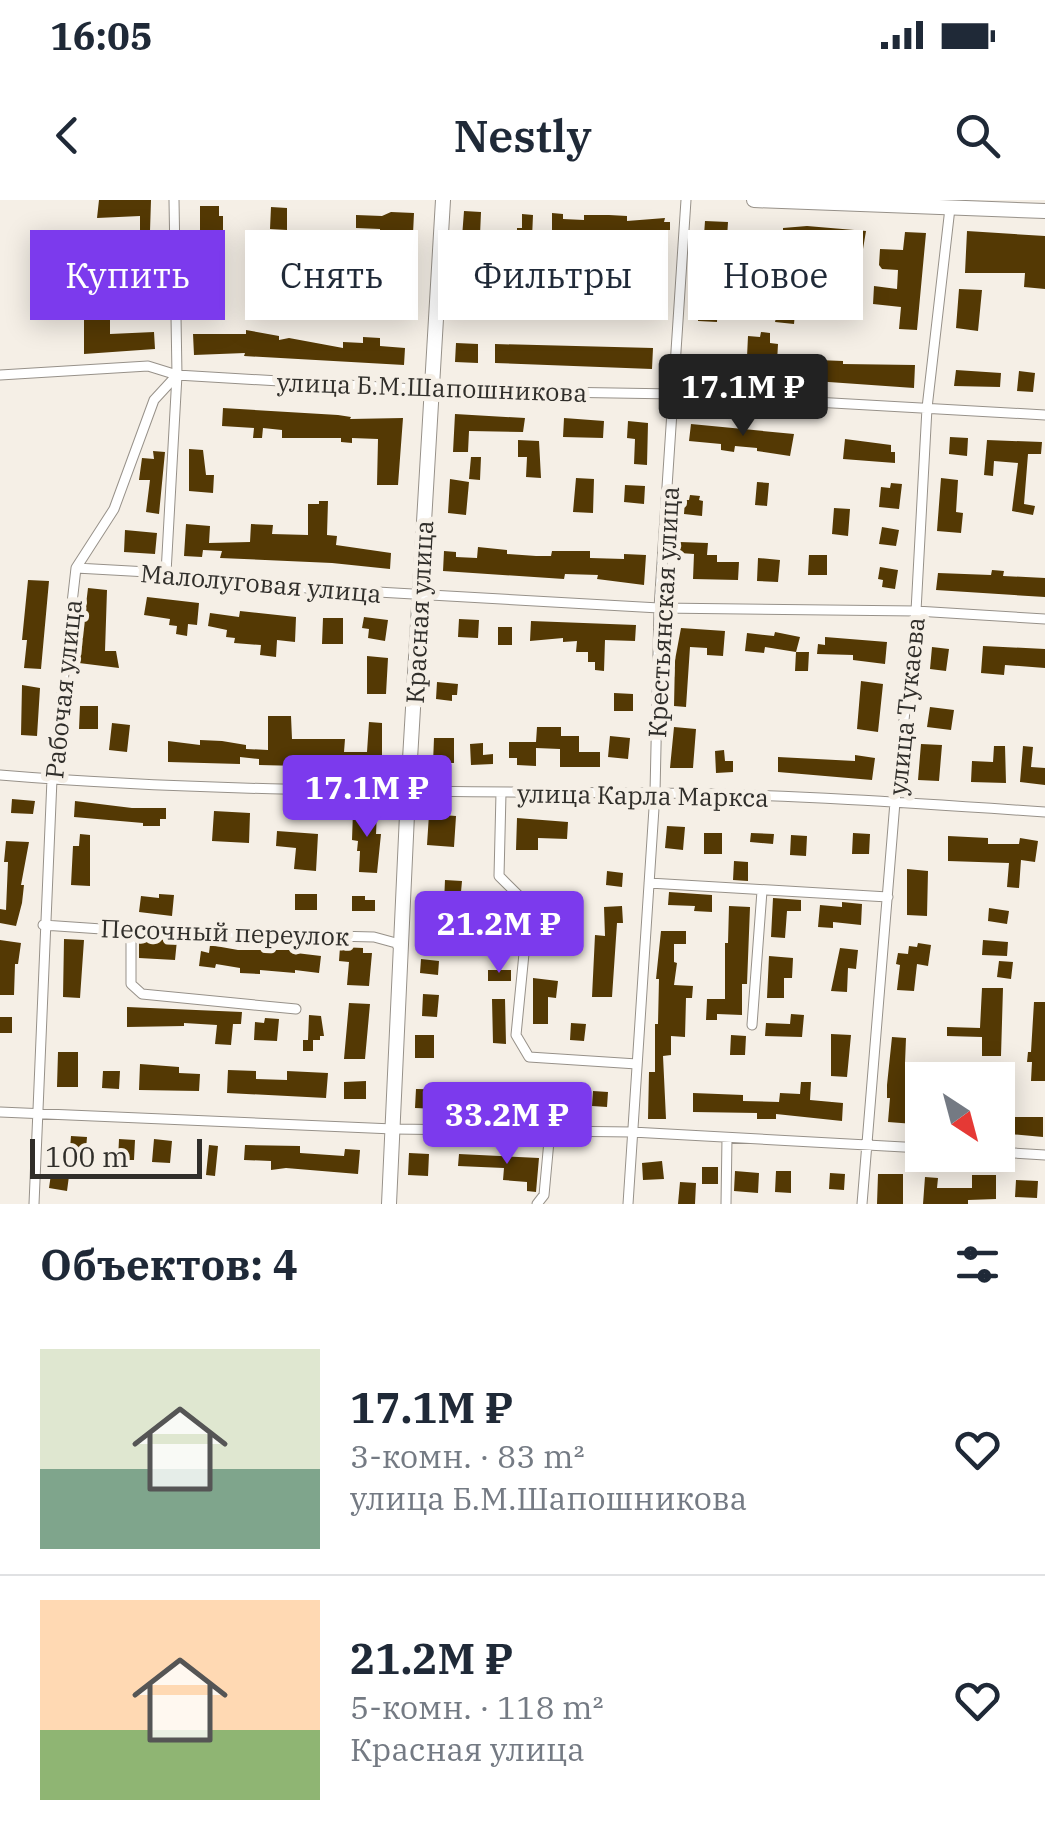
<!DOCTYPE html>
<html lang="ru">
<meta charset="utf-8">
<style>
:root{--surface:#fff;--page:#f2f2f3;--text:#1f2937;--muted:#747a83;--line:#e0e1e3;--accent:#7c3aed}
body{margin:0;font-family:"IBM Plex Serif",serif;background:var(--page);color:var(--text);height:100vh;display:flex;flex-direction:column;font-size:38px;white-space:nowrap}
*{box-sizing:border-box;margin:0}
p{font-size:32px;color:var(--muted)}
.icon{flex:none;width:55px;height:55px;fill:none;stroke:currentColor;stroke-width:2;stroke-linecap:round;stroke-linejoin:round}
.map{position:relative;height:1004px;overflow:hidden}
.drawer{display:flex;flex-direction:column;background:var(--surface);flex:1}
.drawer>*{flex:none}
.hud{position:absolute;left:30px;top:30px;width:985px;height:90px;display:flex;gap:20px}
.needle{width:65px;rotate:144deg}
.fabs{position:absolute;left:905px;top:862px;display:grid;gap:20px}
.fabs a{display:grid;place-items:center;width:110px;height:110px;border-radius:0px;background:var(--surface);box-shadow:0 5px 25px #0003;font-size:50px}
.scale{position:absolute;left:30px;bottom:25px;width:172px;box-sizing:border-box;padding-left:10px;border:5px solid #302e2a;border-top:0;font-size:28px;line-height:35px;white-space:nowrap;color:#302e2a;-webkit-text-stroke:8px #f5efe6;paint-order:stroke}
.price{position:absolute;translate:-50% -85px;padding:0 22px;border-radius:10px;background:var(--accent);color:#fff;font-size:32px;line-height:65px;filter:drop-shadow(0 2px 5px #0008)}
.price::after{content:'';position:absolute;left:50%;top:60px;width:30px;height:22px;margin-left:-15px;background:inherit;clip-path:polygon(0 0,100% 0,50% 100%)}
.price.on{background:#222;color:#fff}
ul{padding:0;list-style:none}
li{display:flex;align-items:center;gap:30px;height:250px;padding:0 40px}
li+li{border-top:2px solid var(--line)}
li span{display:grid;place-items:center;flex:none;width:280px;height:200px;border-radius:0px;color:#555}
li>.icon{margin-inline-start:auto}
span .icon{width:120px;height:120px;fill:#fffc;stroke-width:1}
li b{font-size:42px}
h2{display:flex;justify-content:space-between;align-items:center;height:120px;padding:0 40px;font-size:42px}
.tag{padding:0 35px;border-radius:0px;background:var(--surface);box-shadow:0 5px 25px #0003;font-size:35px;line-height:90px}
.tag.on{background:var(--accent);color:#fff}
.status{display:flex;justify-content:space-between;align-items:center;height:70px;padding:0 50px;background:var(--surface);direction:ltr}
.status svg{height:28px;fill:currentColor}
header{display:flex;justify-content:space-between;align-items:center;height:130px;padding:0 40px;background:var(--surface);font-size:45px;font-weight:600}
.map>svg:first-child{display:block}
.building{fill:#543904}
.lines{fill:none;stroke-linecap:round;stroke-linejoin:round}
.street-casing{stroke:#979189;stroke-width:11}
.secondary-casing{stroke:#979189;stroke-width:16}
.street{stroke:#fff;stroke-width:9}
.secondary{stroke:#fff;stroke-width:14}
.labels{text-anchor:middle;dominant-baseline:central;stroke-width:10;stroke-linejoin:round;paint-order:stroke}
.street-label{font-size:25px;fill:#302e2a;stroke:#f5efe6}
</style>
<div class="status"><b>16:05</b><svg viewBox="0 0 49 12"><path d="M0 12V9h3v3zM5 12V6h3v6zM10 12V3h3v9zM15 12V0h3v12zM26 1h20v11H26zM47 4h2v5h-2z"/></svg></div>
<header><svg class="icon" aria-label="back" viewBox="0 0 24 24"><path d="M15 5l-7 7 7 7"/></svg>Nestly<svg class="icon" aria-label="search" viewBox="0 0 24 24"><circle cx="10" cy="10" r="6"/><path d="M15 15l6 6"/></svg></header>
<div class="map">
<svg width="1045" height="1004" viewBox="0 0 1045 1004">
<rect width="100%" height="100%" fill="#f5efe6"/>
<!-- building -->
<path class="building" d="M99,0H151L150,31H140V16L97,18Z
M200,6H219V16H223V31L200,30Z
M271,7L287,8V30L270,29Z
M464,11L481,12L480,35H474L472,61H475L476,120H459L458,90Z
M391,12L414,13L413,34L390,33L389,48H380V29L356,28V15L382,16Z
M552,13L563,14V19L584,20V15H609L627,16V21L665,18L664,22H670V30H664L663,38L655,116L619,114V108H614L615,82L637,83V76L648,77L650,38H644V30H624V34L596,32V37L562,39V46L542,45L543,31H552Z
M522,14L533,15L532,38L517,37V28H522Z
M705,21L728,22L727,38L713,37V81L734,87L733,96L718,95L717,122L698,121Z
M807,26L866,31L863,49L851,47L850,55L816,51V47L793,45V49H783V28Z
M967,31L1045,36V89L1024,87L1025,73H965Z
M905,32L926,33L917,130L899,129L901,107L873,104L874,86L897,89L898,70L882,69L879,65L880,49L903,50Z
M293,38L309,39V53H293Z
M337,55H348L347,79L336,78Z
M198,60L218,61V98L196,97Z
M393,60H406V73H409L407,109L392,108Z
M155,84V97H131V85Z
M959,89L982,90L978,131L956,128Z
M780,101L796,102L794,124L775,122Z
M84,120H110V134L154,132L155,149L84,154Z
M246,130L279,136V140L289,138L343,148V142L363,143V137L380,138V146L405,148L404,165L244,156L245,153L194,155L193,134H246Z
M761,132L770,133V143L778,144L777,162L818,164V160L843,161V164L915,165L914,188L786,179L787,176L694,171L695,158L728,162L729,156L747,157L748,136L760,137Z
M456,143L478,144V163L455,162Z
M495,144L653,148L652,169L495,163Z
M956,170L1001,173L1000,187L954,186Z
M1019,171L1035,173L1033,192L1017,191Z
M223,208L338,215L351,217L350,219L403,218L398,285H377L378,239L352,238V243L341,242V238H282V230L263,228L262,238H253L254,228L222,226Z
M455,214L525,218L523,232L469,231L468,252H453Z
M564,218L604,221L603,238L563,237Z
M628,221L648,223L647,265L634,264L635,239L627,238Z
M691,224L794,234L790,256L757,251V248L735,246L734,252L721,250V244L689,241Z
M950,237L968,238L967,256L949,254Z
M845,239L891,245V252H895V263L843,259Z
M518,240L539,241L541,278L526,277L527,257H518Z
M987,240L1042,242L1041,254H1028L1024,304L1035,306L1033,315L1012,311L1018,263L994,261L993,276L984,275Z
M189,249L203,250L206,275H214L213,293L189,291Z
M153,251L165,252L159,314L146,312L150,280H139L142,258L154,259Z
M471,257H481L480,280L469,279Z
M576,278L594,279L593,313L573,312Z
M941,278L958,280L956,312L963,313L961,333L937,331Z
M450,279L469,282L466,315L448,313Z
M757,282L769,283L767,306L755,305Z
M891,283L902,284L899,309L879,307L881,287L890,288Z
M625,285L645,286L644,304L624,302Z
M690,295L700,296L699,300L703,301L702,316L684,314L685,300H689Z
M319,301H328L327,335L337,336L336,345L391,353L390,369L332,363L220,358L222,351L203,350L202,357L184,356L186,324L210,326L209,343L250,342L251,324L273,325L272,334L308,335V304H319Z
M834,308L850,309L848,336L832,334Z
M882,327L899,330L896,346L879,344Z
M125,330L157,333L155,354L124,352Z
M680,342L708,343L707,355H717V362H739L738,380L693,379L694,354L680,353Z
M478,347L507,350V354L536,356H551L552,351H590V358L624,359V354L646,355L644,385L597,379L598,375L565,374L564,379L443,371L444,351L456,352V357L477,358Z
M809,355H827V375H808Z
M758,358L780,360L778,382L757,381Z
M880,367L898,370L895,389L882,387L883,380L878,379Z
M992,370L1004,371L1003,376L1045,378V397L936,390L938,373L991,375Z
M28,380L49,381L41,469L24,468L27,440H22Z
M88,388L107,390L105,451H116L119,468L79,463Z
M147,397L199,403L197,425L188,424L187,436L176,434L177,426L169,425L170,419L144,415Z
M240,411L296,417L295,442L277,440L276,457L260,455L261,445L234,443L235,438L226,437L227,430L208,426L210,413L239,417Z
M364,417L388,420L385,441L368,438L369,429L362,428Z
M323,418H343V444H322Z
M459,419L479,420L478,438L458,437Z
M531,421L636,425L635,441L605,440L604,471L595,470V462H588V452H576L577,441L563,442V438L530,441Z
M498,427H512V445H498Z
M681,428L725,431L723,456L707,455V448L690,447L686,507L674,506L675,460Z
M775,432L800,437L796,452L765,447L764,453L745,451L747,433L774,436Z
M825,437L887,442L885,464L853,460V455L817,454L818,444L825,445Z
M983,446L1045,449V468L1005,465L1004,475L981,473Z
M932,447L949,449L946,471L930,469Z
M796,452H809L808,471H795Z
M367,456L388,458L386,494H367Z
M861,481L883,484L878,532L857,529Z
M437,482L458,484L457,495H452V501L436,499Z
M22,485L40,488L37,536L21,535Z
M614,493L633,494V511H614Z
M80,506H98V529H79Z
M930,507L954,510L951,530L927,527Z
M268,516H291L292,539H345L344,552H367L369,522L382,523V568L259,565V559L240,557V564L168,562V541L200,545V540L222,541L246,545V549L268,550Z
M112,523L130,525L127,552L109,550Z
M537,527H561V536H579V552H600V567H560V549L536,548V566L517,565V558H509V542H536Z
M674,527L696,529L693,568H670Z
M610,536L630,538L628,559L608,557Z
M434,538H454V563H433Z
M483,543V555L493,554V564L471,565L470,544Z
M921,544L942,545L939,581L918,580Z
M994,546H1005L1006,583L971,582L972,561L993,562Z
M1023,546L1033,547L1031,567L1045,568V585L1020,582Z
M724,550L725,561H733V572L716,573L715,551Z
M855,555L875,558L872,580L778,572V557L855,561Z
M12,599L35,601L33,614L11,613Z
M75,601L132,608H166V619H160V626H143V623L74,617Z
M214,611L250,613L249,643L212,641Z
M353,611L377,612L376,634H381L377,673L359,672L360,651H357L358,641L352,640Z
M429,614L456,616L454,647L427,645Z
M517,618L568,622L567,639L538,638V650H516Z
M667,626L685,627L683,650L665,648Z
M277,631L318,634L316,671L294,669L296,648L276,646Z
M704,633H722V654H704Z
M751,633L774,634L773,644L750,642Z
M853,633L870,634L869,654H852Z
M80,634L90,635V686L71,685L73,646H79Z
M791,635L807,636L806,656L790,655Z
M948,636L988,638V644H1019L1020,638L1038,641L1035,662L1021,660L1019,688L1007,687L1009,663L948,661Z
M6,641L29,642L21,685H24L22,703L16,726L0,723V709L6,710L8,662H4Z
M734,661L748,662V681L733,680Z
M907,669L928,671L927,716L907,715Z
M607,671L623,673L622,687L606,685Z
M445,680L462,681L460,703H444Z
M669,692L712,695V712L694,711L695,706L668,705Z
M159,694L174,695L172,716L139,712L141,696L159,698Z
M295,694H317V710H295Z
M539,694L562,696L558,737L534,734Z
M352,696H365V700H375V711H352Z
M773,698L801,700V711H787L785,738L771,737Z
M842,702L862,704L861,725L833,722V728L818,727L820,705L842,707Z
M493,703L509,704L508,720H492Z
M622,706L623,723H617L612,797H592L595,735L605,736L604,707Z
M729,706L750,707L747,784H742V815L717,814V820H706L707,799H725V743H728Z
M989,708L1009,711L1007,724L988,721Z
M661,731H686V744H674V762L677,763L674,785L693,786L692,798H686L685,837L671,836V855L663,856L666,919H648L649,872H655V824H658L659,779H656Z
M64,739L84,740L80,798L63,797Z
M139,739L177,740L175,760L139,758Z
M0,740L21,743L18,764H15L14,795H0Z
M983,740L1008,742L1007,756L982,755Z
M447,741L472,742L471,756L446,755Z
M918,743L931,745L928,766L917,764L914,791L897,790L900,765L896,764L898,753L908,754L909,746L917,747Z
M210,745L238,750H296V753L321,756L319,773L295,770V773L260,770V774L240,773V768L216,764L215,768L199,766L201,751L209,753Z
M340,747L363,748V753H372L369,786L347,785L349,762L339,761Z
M840,748L858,750L856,769L848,768L847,792L831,791Z
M769,756L793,758L792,778H784V798H767Z
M421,759L439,761L438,775L420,773Z
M999,761L1013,762L1011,779L997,777Z
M488,770H511V781H488Z
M533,778L558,781L556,798L548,797V824H533Z
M982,788H1003L1001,856H982V837L947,836V827L980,828Z
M423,794L439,795L437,817L422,816Z
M492,799H505L506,844L493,843Z
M1034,802H1045V881H1031L1032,862H1027L1028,852H1031Z
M349,803L370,804L365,859H344Z
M127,807L242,812L241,824H233L231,845L215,844L217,825L184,823V826L127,827Z
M791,814L804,815L802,837L765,836L766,823L790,824Z
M309,815L321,816L324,836H320V840H308H313V851H303V840H308Z
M0,817H12V833H0Z
M265,818L279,819L277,841L254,840L255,822L264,823Z
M571,823L586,824L584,841L570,840Z
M831,834L851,835L847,877L831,876Z
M415,835H434V858H415Z
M731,835L746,836L745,855H730Z
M892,837L906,838L905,863L908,864V892H916L914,924L888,922L890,898H887V885Z
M58,852H78V887H57Z
M140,864L179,867V873L200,874L199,891L139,890Z
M228,870L256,871V879L287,880V871L328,873L326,898L227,893Z
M103,871H120L119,889L102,888Z
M366,881V899H344V882Z
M801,882H811L810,900L843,903L842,921L776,914V919H757V913L693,912V893L743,895V901L779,902L780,893L800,894Z
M551,887L568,889L566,906L550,905Z
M416,889L476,890V895L507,894V912L415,908Z
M593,891L608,892L607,907L592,906Z
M998,913H1009V917H1043V937L998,933Z
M71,936L87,937L86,949H70Z
M119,939L135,940L134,960H118Z
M154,939L172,941L170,963L152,962Z
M209,945L218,946L215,976L206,975Z
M245,945L300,946V953L344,956L345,949L360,950L358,974L286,968L271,970V961L244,960Z
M409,953L429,954L428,976L408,975Z
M459,954L539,958L536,992L527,991V982L503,980L504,968L458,966Z
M662,961L664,979L643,980L642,963Z
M702,967H718V984H702Z
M735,971L759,973L758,993L734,991Z
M776,971H791V993L775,992Z
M830,973L845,974L844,990L829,989Z
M51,974L69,976L67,991L49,988Z
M878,974H903V1004H877Z
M972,975H996V999L968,1000V1004H923L925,977L938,978L937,988H972Z
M1016,980L1038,981L1037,998L1015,997Z
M680,982L696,983L695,1004H678Z"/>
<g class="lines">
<defs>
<path id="street" d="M0,175L148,166L177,175L432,190L675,194L1045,215
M76,368L166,373L201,382L659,408L916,411L1045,419
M166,373L177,175
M0,575C216,593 434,591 651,593C783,594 914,603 1045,612
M501,593L499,676L518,695L527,723L516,835L529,857L637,864
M649,683L888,697
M43,725L131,731L374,737L396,743L399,748
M131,731V784L142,794L296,809
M752,825L762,691
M0,912L393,929L632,932L922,948
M998,952L1045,955
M34,1004L52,579L76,368L114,309L154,200L177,175L174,0
M537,1004L544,995L550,930
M628,1004L655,593L659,408L686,0
M726,1004L727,938
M862,1004L895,602L916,411L927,208L950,8"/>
<path id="secondary" d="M754,0L1045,11
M389,1004L408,593L443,0"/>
</defs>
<!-- street casing -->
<use href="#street" class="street-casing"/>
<!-- secondary casing -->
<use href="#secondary" class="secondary-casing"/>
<!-- street -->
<use href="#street" class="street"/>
<!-- secondary -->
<use href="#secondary" class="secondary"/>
</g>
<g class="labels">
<!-- street labels -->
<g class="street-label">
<text transform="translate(432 187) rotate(2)">улица Б.М.Шапошникова</text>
<text transform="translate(261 383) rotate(5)">Малолуговая улица</text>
<text transform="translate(419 412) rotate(-87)">Красная улица</text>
<text transform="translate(663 412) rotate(-87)">Крестьянская улица</text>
<text transform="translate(63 489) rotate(-84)">Рабочая улица</text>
<text transform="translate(906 506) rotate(-84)">улица Тукаева</text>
<text transform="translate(643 595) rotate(1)">улица Карла Маркса</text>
<text transform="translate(225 732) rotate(2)">Песочный переулок</text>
</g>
</g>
</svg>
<div class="fabs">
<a><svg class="needle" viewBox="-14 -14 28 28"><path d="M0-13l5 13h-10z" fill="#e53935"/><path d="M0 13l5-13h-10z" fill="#747a83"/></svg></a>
</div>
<div class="scale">100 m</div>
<b class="price on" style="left:743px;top:239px">17.1M ₽</b>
<b class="price" style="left:367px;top:640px">17.1M ₽</b>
<b class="price" style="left:499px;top:776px">21.2M ₽</b>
<b class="price" style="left:507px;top:967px">33.2M ₽</b>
<div class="hud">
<a class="tag on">Купить</a>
<a class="tag">Снять</a>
<a class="tag">Фильтры</a>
<a class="tag">Новое</a>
</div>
</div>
<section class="drawer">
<h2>Объектов: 4<svg class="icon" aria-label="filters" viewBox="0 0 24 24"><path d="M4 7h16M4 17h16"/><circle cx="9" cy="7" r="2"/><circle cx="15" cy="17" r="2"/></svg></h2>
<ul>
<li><span style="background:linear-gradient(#dfe7d0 60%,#7fa58c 0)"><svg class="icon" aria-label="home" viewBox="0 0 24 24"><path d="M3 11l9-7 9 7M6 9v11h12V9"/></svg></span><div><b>17.1M ₽</b><p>3-комн. · 83 m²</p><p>улица Б.М.Шапошникова</p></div><svg class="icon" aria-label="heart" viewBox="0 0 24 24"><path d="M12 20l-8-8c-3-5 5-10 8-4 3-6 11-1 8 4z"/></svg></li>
<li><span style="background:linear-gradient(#ffd9b3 65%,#8fb573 0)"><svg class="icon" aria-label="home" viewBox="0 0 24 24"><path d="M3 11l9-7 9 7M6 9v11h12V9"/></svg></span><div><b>21.2M ₽</b><p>5-комн. · 118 m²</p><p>Красная улица</p></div><svg class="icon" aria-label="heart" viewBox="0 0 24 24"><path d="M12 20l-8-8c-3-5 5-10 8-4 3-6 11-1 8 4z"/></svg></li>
</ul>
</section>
